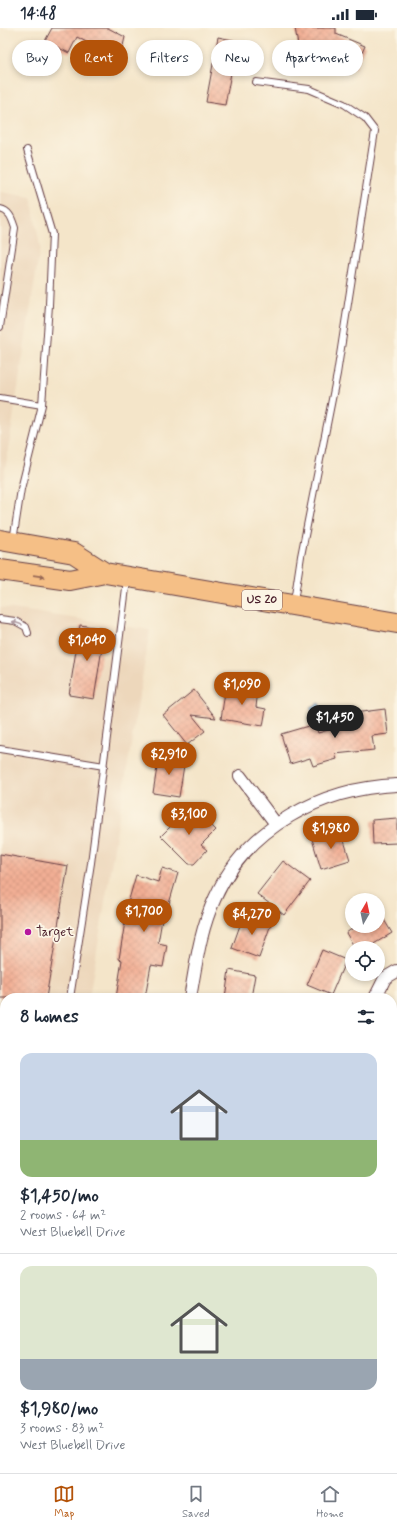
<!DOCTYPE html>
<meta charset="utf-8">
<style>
:root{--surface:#fff;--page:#f2f2f3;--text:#1f2937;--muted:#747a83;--line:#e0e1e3;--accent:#b45309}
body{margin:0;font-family:Mynerve,sans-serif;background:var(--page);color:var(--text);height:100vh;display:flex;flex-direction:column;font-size:15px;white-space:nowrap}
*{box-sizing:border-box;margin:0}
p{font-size:13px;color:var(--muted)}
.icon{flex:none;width:22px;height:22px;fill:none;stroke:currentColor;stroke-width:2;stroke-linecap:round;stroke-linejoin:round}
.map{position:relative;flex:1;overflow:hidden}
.drawer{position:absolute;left:0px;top:965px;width:397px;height:480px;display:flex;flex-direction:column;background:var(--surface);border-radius:16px 16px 0 0;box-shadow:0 2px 6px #0003}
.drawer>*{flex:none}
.banner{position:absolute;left:12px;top:12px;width:373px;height:36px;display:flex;gap:8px}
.needle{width:26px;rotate:9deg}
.buttons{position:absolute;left:345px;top:865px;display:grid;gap:8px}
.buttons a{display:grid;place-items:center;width:40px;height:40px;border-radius:50%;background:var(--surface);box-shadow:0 2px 6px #0003;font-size:20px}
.price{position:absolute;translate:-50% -34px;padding:0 9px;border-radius:14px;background:var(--accent);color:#fff;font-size:13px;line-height:26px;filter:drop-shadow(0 1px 2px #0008)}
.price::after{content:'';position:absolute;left:50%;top:24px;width:12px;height:9px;margin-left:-6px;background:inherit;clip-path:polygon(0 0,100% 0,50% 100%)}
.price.current{background:#222;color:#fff}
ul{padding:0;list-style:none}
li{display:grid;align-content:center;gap:8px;height:212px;padding:0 20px}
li+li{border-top:1px solid var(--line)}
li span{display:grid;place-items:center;height:124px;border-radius:12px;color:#555}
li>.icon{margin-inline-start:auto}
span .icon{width:72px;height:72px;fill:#fffc;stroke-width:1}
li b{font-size:17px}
h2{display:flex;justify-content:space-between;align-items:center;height:48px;padding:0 20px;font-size:17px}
.tag{padding:0 14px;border-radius:18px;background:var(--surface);box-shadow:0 2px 6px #0003;font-size:14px;line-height:36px}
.tag.current{background:var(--accent);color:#fff}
.status{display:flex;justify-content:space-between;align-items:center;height:28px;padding:0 20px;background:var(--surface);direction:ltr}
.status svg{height:11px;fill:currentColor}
.menu{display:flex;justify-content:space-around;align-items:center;height:56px;border-top:1px solid var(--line);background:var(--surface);font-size:11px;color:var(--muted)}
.menu a{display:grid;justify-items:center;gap:2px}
.menu .current{color:var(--accent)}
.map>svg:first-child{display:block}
.built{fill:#edd7bb}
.water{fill:#6bb0e1;stroke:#5a6886}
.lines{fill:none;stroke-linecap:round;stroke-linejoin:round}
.canal{stroke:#6bb0e1;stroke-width:16}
.building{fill:url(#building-cross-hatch)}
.lane-casing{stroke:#643d43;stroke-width:8}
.street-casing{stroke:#643d43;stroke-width:14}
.primary-casing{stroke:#643d43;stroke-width:22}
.path{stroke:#643d43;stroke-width:2.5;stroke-dasharray:3 3;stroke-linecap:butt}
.lane{stroke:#fff;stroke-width:6}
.street{stroke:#fff;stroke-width:12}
.primary{stroke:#f5bf86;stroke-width:20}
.oneway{fill:#976754}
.oneway2{fill:#ae9aa0}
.poi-dot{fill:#b5179e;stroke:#fcf5e5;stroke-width:1.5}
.labels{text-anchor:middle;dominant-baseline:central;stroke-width:3.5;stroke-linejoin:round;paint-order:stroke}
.shield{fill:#fcf5e5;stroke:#7f5f63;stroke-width:1}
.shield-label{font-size:12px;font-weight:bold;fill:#4a1f2b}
.poi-label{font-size:13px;fill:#4a1f2b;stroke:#fcf5e5;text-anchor:start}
</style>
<div class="status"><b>14:48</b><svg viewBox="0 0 49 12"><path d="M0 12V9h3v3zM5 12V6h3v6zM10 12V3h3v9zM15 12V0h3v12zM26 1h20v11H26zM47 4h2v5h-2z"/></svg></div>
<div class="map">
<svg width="397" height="1445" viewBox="0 0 397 1445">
<defs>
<pattern id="building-cross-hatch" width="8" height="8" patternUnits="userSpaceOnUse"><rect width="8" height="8" fill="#f2af94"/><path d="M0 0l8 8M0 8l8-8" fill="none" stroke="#d19680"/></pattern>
</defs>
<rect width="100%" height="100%" fill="#fcf5e5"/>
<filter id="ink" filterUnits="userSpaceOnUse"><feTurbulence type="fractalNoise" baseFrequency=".025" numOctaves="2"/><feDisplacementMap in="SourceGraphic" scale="8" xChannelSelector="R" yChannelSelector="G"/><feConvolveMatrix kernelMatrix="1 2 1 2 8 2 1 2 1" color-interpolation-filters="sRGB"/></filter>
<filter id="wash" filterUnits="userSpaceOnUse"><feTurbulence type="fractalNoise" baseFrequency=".012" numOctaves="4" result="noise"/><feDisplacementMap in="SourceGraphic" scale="16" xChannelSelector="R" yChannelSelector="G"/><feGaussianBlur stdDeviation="0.9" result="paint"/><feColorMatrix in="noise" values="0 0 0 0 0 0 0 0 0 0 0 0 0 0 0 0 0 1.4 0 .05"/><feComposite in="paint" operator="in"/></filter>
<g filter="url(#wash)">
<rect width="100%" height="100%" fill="#f4e5c9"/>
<!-- built -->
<path class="built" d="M0,164L31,169L40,219L0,474Z
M0,579L150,602L89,970H5V1171L0,1168Z"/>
<!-- water -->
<path class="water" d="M319,675L328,696L319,700L310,679Z"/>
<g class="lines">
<!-- canal -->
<path class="canal" d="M360,1440L366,1445"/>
</g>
<g id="blocks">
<!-- building -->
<path class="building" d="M52,0H108L125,9L117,45L99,42L103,20L94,18L77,9L69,25L45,13Z
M295,0H336V6L365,18L355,41L312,21L299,23Z
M218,9L237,13L225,77L206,74Z
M80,597L105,601L94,671L69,667Z
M226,657L258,662L256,679L266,681L263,698L221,691Z
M194,662L216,690L192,687L205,703L187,717L163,687Z
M385,681L388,706L372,708L374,722L335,726L337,731L313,738L310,730L290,736L281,706L315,696L318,705L346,697L345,693L355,691L354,685Z
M159,727L185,731L179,769L153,765Z
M191,778L216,802L201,817L207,822L194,836H189L161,808Z
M397,790V815L373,816L372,792Z
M341,803L350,832L321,841L312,811Z
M0,826L68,838L46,970H0Z
M283,833L310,853L284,887L257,866Z
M162,840L178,845L166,886H163L158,915L167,917L163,939L151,937L145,970H116L122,932L119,931L128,875L136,847L158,854Z
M378,882L392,905L367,920H355L346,905L356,898H378Z
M244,886L271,896L259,930L232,920Z
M322,922L346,932L331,967L307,957Z
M229,942L255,947L251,970H225Z"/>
</g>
</g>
<g filter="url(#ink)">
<use href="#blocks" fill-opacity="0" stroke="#643d43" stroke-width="1"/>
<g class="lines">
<defs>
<path id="lane" d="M256,54L309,61L344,76L365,90L375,103L337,346L301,528L294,574
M0,181C10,183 12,191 15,200L0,299
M0,370L42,377
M13,513L21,461L42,377L49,277L52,206L27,122
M0,591L15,593L26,599L28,605
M0,721L104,738
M70,970L91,835L127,552
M0,1123L5,1124"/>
<path id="street" d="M240,748L276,796
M190,970C196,936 200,902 215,870C247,799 322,760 397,757
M375,970L385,950L397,943
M392,1100L397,1105
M0,1297L5,1301
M392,1320L397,1324
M189,1440L195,1445
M19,1445L23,1440"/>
<path id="primary" d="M0,512L74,525L105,545L397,595
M0,542L70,552L105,545"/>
</defs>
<!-- lane casing -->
<use href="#lane" class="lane-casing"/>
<!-- street casing -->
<use href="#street" class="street-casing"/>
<!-- primary casing -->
<use href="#primary" class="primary-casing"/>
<!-- path -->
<path class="path" d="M0,1158L5,1161
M378,1440L384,1445"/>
<!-- lane -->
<use href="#lane" class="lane"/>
<!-- street -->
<use href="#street" class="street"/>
<!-- primary -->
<use href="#primary" class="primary"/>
</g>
<!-- one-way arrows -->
<defs><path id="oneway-solid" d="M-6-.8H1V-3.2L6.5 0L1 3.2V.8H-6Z"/></defs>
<use class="oneway" href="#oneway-solid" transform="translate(39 548) rotate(8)"/>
<use class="oneway2" href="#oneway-solid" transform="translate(17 595) rotate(-161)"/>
</g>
<!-- markers -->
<circle class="poi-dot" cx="28" cy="904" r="4"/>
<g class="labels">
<!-- shield labels -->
<rect class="shield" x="242" y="562" width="40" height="20" rx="3"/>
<g class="shield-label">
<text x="262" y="572">US 20</text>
</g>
<!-- poi labels -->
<g class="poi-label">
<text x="36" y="904">Target</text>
</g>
</g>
</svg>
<div class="buttons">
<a><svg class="needle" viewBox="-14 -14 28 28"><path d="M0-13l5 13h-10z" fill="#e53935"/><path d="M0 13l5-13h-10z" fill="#747a83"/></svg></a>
<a><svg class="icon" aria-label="locate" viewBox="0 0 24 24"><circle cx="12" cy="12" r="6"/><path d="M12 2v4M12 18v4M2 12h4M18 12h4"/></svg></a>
</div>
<b class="price" style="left:87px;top:634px">$1,040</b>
<b class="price" style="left:242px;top:678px">$1,090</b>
<b class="price current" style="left:335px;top:711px">$1,450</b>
<b class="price" style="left:169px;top:748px">$2,910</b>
<b class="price" style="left:189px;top:808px">$3,100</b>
<b class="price" style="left:331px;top:822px">$1,980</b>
<b class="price" style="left:144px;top:905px">$1,700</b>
<b class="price" style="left:252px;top:908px">$4,270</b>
<div class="banner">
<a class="tag">Buy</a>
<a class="tag current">Rent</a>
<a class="tag">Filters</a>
<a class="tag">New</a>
<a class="tag">Apartment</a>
</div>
<section class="drawer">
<h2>8 homes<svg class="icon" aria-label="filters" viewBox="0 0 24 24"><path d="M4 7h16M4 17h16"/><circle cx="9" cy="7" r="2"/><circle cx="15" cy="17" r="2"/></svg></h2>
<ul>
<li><span style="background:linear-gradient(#c9d6e8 70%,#8fb573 0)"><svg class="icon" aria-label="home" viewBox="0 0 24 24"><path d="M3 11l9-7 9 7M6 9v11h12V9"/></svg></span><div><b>$1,450/mo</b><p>2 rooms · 64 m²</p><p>West Bluebell Drive</p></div></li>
<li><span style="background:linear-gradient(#dfe7d0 75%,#9aa5b1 0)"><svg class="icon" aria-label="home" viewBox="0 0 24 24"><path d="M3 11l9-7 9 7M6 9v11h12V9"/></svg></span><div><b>$1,980/mo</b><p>3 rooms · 83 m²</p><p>West Bluebell Drive</p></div></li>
</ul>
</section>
</div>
<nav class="menu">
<a class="current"><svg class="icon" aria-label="map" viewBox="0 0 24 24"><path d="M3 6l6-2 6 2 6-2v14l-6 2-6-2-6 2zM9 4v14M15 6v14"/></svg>Map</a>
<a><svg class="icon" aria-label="saved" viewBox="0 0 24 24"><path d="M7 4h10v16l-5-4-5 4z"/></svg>Saved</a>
<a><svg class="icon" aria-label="home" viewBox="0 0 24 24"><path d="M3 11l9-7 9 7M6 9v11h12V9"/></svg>Home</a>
</nav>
